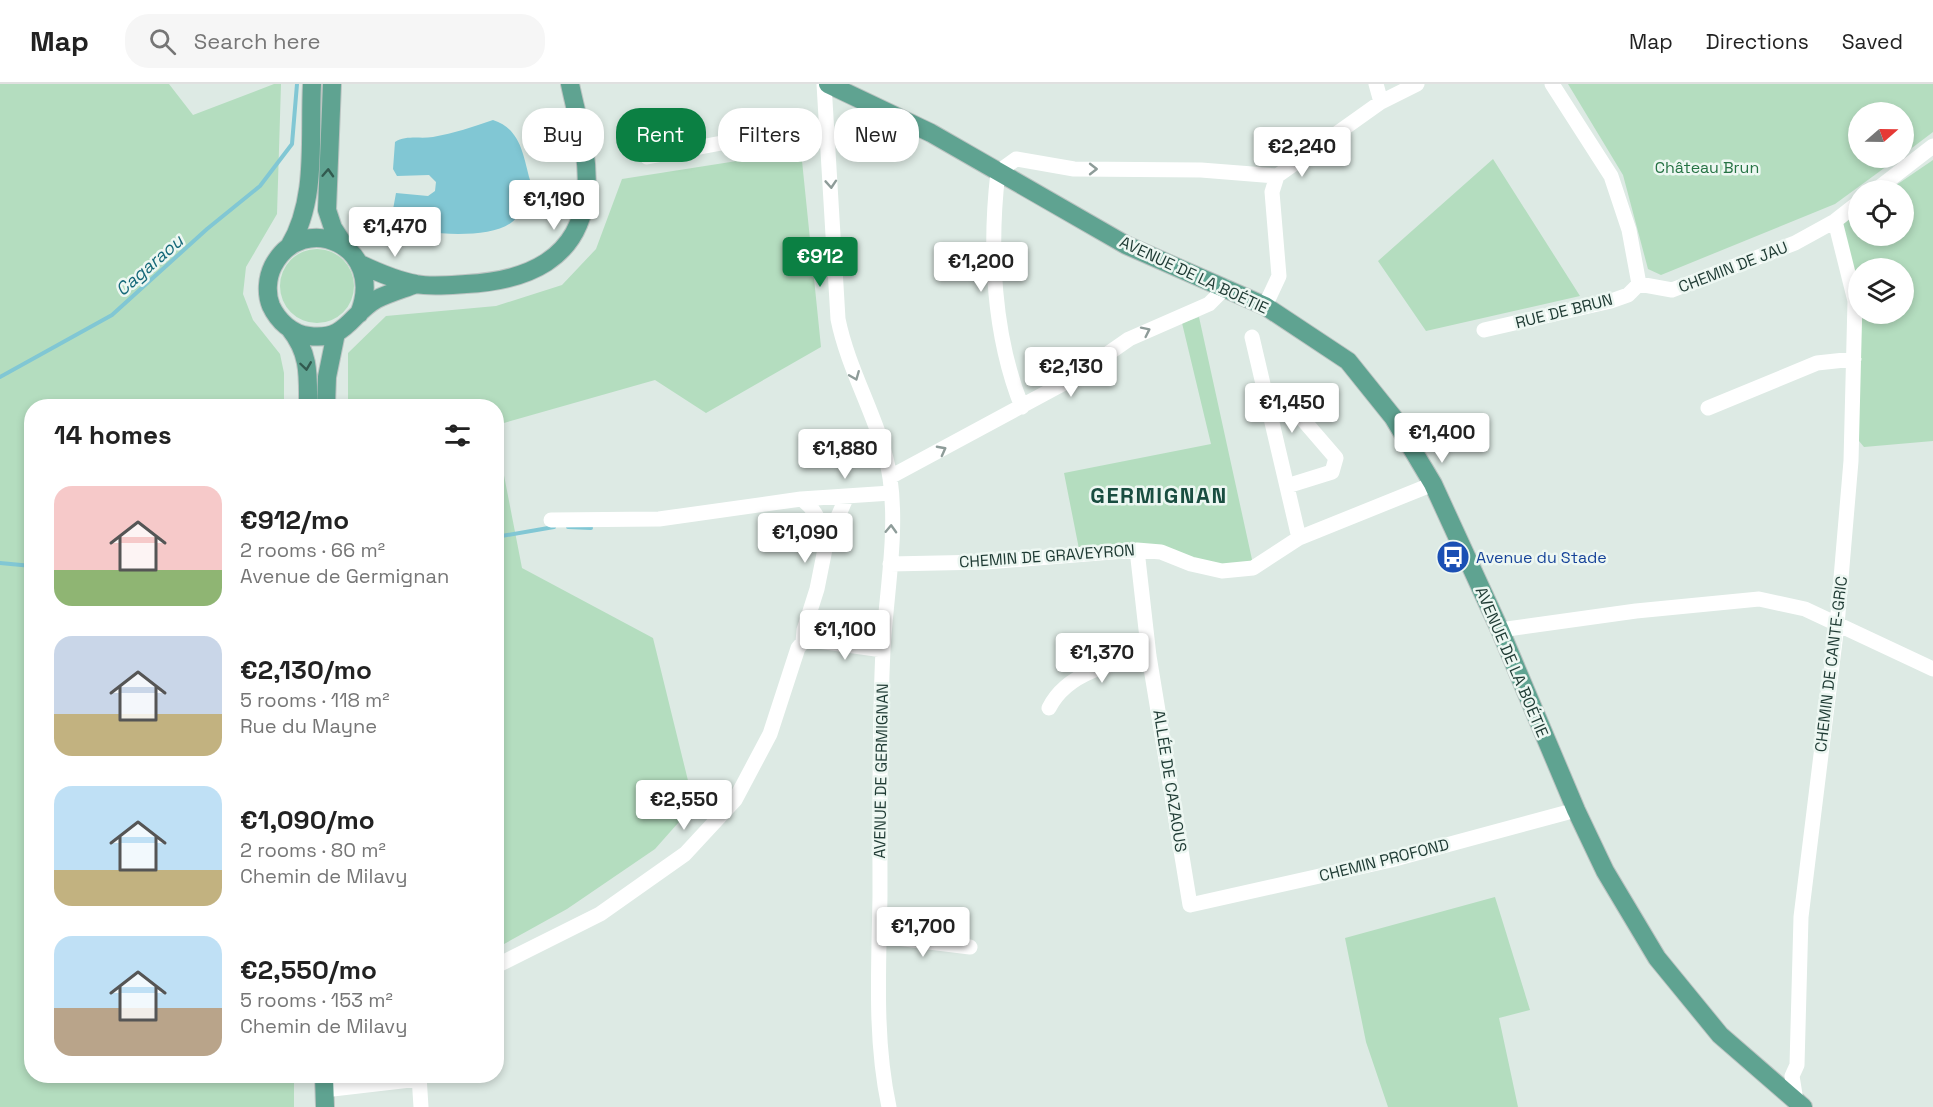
<!DOCTYPE html>
<meta charset="utf-8">
<style>
:root{--surface:#fff;--page:#f6f6f6;--text:#222;--muted:#767676;--line:#e0e0e0;--accent:#0b8043}
body{margin:0;font-family:"Space Grotesk",sans-serif;background:var(--page);color:var(--text);height:100vh;display:flex;flex-direction:column;font-size:22px;white-space:nowrap}
*{box-sizing:border-box;margin:0}
p{font-size:20px;color:var(--muted)}
.icon{flex:none;width:33px;height:33px;fill:none;stroke:currentColor;stroke-width:2;stroke-linecap:round;stroke-linejoin:round}
.map{position:relative;flex:1;overflow:hidden}
.side{position:absolute;left:24px;top:315px;width:480px;height:684px;display:flex;flex-direction:column;background:var(--surface);border-radius:24px;box-shadow:0 3px 9px #0003}
.side>*{flex:none}
.guide{position:absolute;left:522px;top:24px;width:570px;height:54px;display:flex;gap:12px}
.needle{width:39px;rotate:70deg}
.buttons{position:absolute;left:1848px;top:18px;display:grid;gap:12px}
.buttons a{display:grid;place-items:center;width:66px;height:66px;border-radius:50%;background:var(--surface);box-shadow:0 3px 9px #0003;font-size:30px}
.price{position:absolute;translate:-50% -51px;padding:0 14px;border-radius:6px;background:#fff;color:#222;font-size:20px;line-height:39px;filter:drop-shadow(0 2px 3px #0008)}
.price::after{content:'';position:absolute;left:50%;top:36px;width:18px;height:14px;margin-left:-9px;background:inherit;clip-path:polygon(0 0,100% 0,50% 100%)}
.price.selected{background:var(--accent);color:#fff}
ul{padding:0;list-style:none}
li{display:flex;align-items:center;gap:18px;height:150px;padding:0 30px}
li span{display:grid;place-items:center;flex:none;width:168px;height:120px;border-radius:18px;color:#555}
li>.icon{margin-inline-start:auto}
span .icon{width:72px;height:72px;fill:#fffc;stroke-width:1}
li b{font-size:26px}
h2{display:flex;justify-content:space-between;align-items:center;height:72px;padding:0 30px;font-size:26px}
.chip{padding:0 21px;border-radius:24px;background:var(--surface);box-shadow:0 3px 9px #0003;font-size:21px;line-height:54px}
.chip.selected{background:var(--accent);color:#fff}
header{display:flex;align-items:center;gap:36px;box-sizing:border-box;height:84px;padding:0 30px;background:var(--surface);border-bottom:2px solid var(--line)}
header strong{font-size:28px}
nav{display:flex;gap:33px;margin-inline-start:auto;font-size:21px}
.search{width:420px;height:54px;background:var(--page);display:flex;align-items:center;gap:15px;box-sizing:border-box;padding:0 21px;border-radius:24px;color:var(--muted);font-size:22px}
.map>svg:first-child{display:block}
.green{fill:#b4ddbf;fill-rule:evenodd}
.water{fill:#81c7d4}
.lines{fill:none;stroke-linecap:round;stroke-linejoin:round}
.stream{stroke:#81c7d4;stroke-width:4}
.major-casing{stroke:#bcc4c2;stroke-width:20}
.minor{stroke:#fff;stroke-width:15}
.major{stroke:#5fa391;stroke-width:18}
.oneway{stroke:#8e9c99}
.oneway2{stroke:#325a4f}
.labels{text-anchor:middle;dominant-baseline:central;stroke-width:5;stroke-linejoin:round;paint-order:stroke}
.park-label{font-size:16px;fill:#267344;stroke:#edf7f2}
.street-label{font-size:16px;fill:#1e3a33;stroke:#edf7f2}
.transit-label{font-size:16px;fill:#164399;stroke:#edf7f2;text-anchor:start}
.water-label{font-size:18px;font-style:italic;fill:#156879;stroke:#edf7f2}
.district-label{font-size:22px;font-weight:bold;letter-spacing:1.5px;fill:#194d40;stroke:#edf7f2}
</style>
<header>
<strong>Map</strong>
<div class="search"><svg class="icon" aria-label="search" viewBox="0 0 24 24"><circle cx="10" cy="10" r="6"/><path d="M15 15l6 6"/></svg>Search here</div>
<nav><a>Map</a><a>Directions</a><a>Saved</a></nav>
</header>
<div class="map">
<svg width="1933" height="1023" viewBox="0 0 1933 1023">
<rect width="100%" height="100%" fill="#ddeae4"/>
<!-- green -->
<path class="green" d="M0,0H169L193,31L274,0H281L277,130L246,183L243,210L253,236L280,270L284,289V322H32V992H294V1023H0Z
M1568,0H1933V48L1904,70V28H1858V74H1898L1835,120L1661,191L1648,185L1623,91Z
M801,67L821,263L706,329L655,296L497,341L496,322H348V269L386,232L496,222L562,201L596,165L622,95Z
M1493,75L1580,212L1426,247L1378,177Z
M1933,76V357L1864,363L1859,357L1858,214L1841,140L1858,128V152H1904V106H1889ZM1858,184H1904V230H1858Z
M280 202a37 37 0 1 1 74 0a37 37 0 1 1-74 0Z
M1199,233L1253,480L1239,486L1186,475L1079,465L1064,389L1211,360L1182,239Z
M496,350L522,484L653,554L694,721L655,765L567,825L497,864Z
M1495,813L1530,926L1499,934L1518,1023H1388L1366,958L1345,854Z"/>
<!-- water -->
<path class="water" d="M493,36C521,45 523,71 530,96L524,105L510,108L509,118L520,127C510,159 428,150 401,144L392,131L396,109L428,112L435,107L436,98L429,91L397,92L393,85L395,58C406,51 420,55 433,53C454,49 473,43 493,36Z"/>
<g class="lines">
<!-- stream -->
<path class="stream" d="M0,293L112,231L207,145L260,102L292,60L297,0
M568,443L591,444
M496,453L554,443
M0,479L32,482"/>
<defs>
<path id="major" d="M332,0L327,126L333,144L346,164
M828,0L931,49L1126,161L1265,222L1348,277L1393,333L1433,400L1500,546L1576,726L1605,787L1657,874L1720,951L1803,1023
M289,163C318,115 309,54 312,0
M360,180C377,188 398,197 416,200C431,203 450,201 466,200C526,197 580,176 586,108C590,73 577,34 570,0
M359,230C387,162 303,125 273,182C267,194 266,210 271,222C278,237 292,250 309,252C347,257 350,230 377,215C389,209 403,205 416,200
M290,245C310,270 308,292 308,322
M326,322L327,293L336,249
M324,992L325,1023"/>
</defs>
<!-- major casing -->
<use href="#major" class="major-casing"/>
<!-- minor -->
<path class="minor" d="M824,0L838,235C849,290 882,340 890,394C898,450 886,510 883,566C879,647 880,729 880,811C879,881 874,954 889,1023
M1376,0L1381,18
M1552,0L1611,92L1629,146L1639,200L1672,206L1795,159L1835,137L1858,119
M647,73L759,52L827,46
M1876,106L1933,62
M1265,222L1279,192L1272,108L1277,92L1381,18L1417,0
M1484,246L1611,217L1628,211L1639,200
M1252,253L1299,454
M1267,316H1286L1336,374L1332,388L1287,402
M1022,323C993,251 989,165 998,88L1016,75L1074,85L1201,86L1277,92
M1708,324L1817,279L1854,275
M890,393L1070,296L1129,255L1209,220L1226,203
M801,415C817,425 821,442 826,460
M551,436L659,435L801,415L891,409
M1137,466L1149,572L1190,821L1391,776L1576,726
M890,480L986,478L1137,466L1161,468L1191,480L1222,487L1253,484L1299,454L1433,400
M1500,546L1636,527L1759,515L1805,525L1933,585
M803,558L811,556L883,566
M1049,624C1067,588 1112,579 1149,572
M880,852L970,863
M496,882L600,830L685,770L735,716L770,650L798,564L803,558L804,546L817,505L826,460L847,412
M419,992L421,1023
M324,1006L419,995
M1797,1023L1792,992L1797,981L1801,833L1837,541L1851,377L1855,217L1835,137"/>
<!-- major -->
<use href="#major" class="major"/>
</g>
<!-- one-way arrows -->
<defs><path id="oneway-chevron" d="M-2-3.5L2.5 0L-2 3.5" fill="none" stroke-width="1.6" stroke-linecap="round" stroke-linejoin="round" transform="scale(1.5)"/></defs>
<g class="oneway">
<use href="#oneway-chevron" transform="translate(1093 85)"/>
<use href="#oneway-chevron" transform="translate(831 100) rotate(86)"/>
<use href="#oneway-chevron" transform="translate(1146 247) rotate(-26)"/>
<use href="#oneway-chevron" transform="translate(855 292) rotate(68)"/>
<use href="#oneway-chevron" transform="translate(942 366) rotate(-28)"/>
<use href="#oneway-chevron" transform="translate(891 445) rotate(-88)"/>
</g>
<g class="oneway2">
<use href="#oneway-chevron" transform="translate(328 89) rotate(-87)"/>
<use href="#oneway-chevron" transform="translate(306 282) rotate(82)"/>
</g>
<!-- icons -->
<defs>
<symbol id="bus-disc" viewBox="-11 -11 22 22"><circle r="9.5" fill="#1a4fb4" stroke="#edf7f2"/><path d="M-5-6H5V4H4V6H2V4H-2V6H-4V4H-5ZM-3.5-4V0h7V-4ZM-3.5 1.2v1.5H-2V1.2ZM2 1.2v1.5H3.5V1.2Z" fill="#fff"/></symbol>
</defs>
<g fill-rule="evenodd">
<use href="#bus-disc" x="1434" y="454" width="38" height="38"/>
</g>
<g class="labels">
<!-- park labels -->
<g class="park-label">
<text x="1707" y="83">Château Brun</text>
</g>
<!-- street labels -->
<g class="street-label">
<text transform="translate(1733 183) rotate(-21)">CHEMIN DE JAU</text>
<text transform="translate(1194 191) rotate(25)">AVENUE DE LA BOÉTIE</text>
<text transform="translate(1564 227) rotate(-14)">RUE DE BRUN</text>
<text transform="translate(1047 472) rotate(-4)">CHEMIN DE GRAVEYRON</text>
<text transform="translate(1512 578) rotate(67)">AVENUE DE LA BOÉTIE</text>
<text transform="translate(1831 580) rotate(-83)">CHEMIN DE CANTE-GRIC</text>
<text transform="translate(881 687) rotate(-89)">AVENUE DE GERMIGNAN</text>
<text transform="translate(1170 697) rotate(81)">ALLÉE DE CAZAOUS</text>
<text transform="translate(1384 776) rotate(-14)">CHEMIN PROFOND</text>
</g>
<!-- transit labels -->
<g class="transit-label">
<text x="1476" y="473">Avenue du Stade</text>
</g>
<!-- water labels -->
<g class="water-label">
<text transform="translate(149 181) rotate(-41)">Cagaraou</text>
</g>
<!-- district labels -->
<g class="district-label">
<text x="1159" y="411">GERMIGNAN</text>
</g>
</g>
</svg>
<div class="buttons">
<a><svg class="needle" viewBox="-14 -14 28 28"><path d="M0-13l5 13h-10z" fill="#e53935"/><path d="M0 13l5-13h-10z" fill="#767676"/></svg></a>
<a><svg class="icon" aria-label="locate" viewBox="0 0 24 24"><circle cx="12" cy="12" r="6"/><path d="M12 2v4M12 18v4M2 12h4M18 12h4"/></svg></a>
<a><svg class="icon" aria-label="layers" viewBox="0 0 24 24"><path d="M12 4l9 5-9 5-9-5zM3 14l9 5 9-5"/></svg></a>
</div>
<b class="price" style="left:1302px;top:94px">€2,240</b>
<b class="price" style="left:554px;top:147px">€1,190</b>
<b class="price" style="left:395px;top:174px">€1,470</b>
<b class="price selected" style="left:820px;top:204px">€912</b>
<b class="price" style="left:981px;top:209px">€1,200</b>
<b class="price" style="left:1071px;top:314px">€2,130</b>
<b class="price" style="left:1292px;top:350px">€1,450</b>
<b class="price" style="left:1442px;top:380px">€1,400</b>
<b class="price" style="left:845px;top:396px">€1,880</b>
<b class="price" style="left:805px;top:480px">€1,090</b>
<b class="price" style="left:845px;top:577px">€1,100</b>
<b class="price" style="left:1102px;top:600px">€1,370</b>
<b class="price" style="left:684px;top:747px">€2,550</b>
<b class="price" style="left:923px;top:874px">€1,700</b>
<div class="guide">
<a class="chip">Buy</a>
<a class="chip selected">Rent</a>
<a class="chip">Filters</a>
<a class="chip">New</a>
</div>
<section class="side">
<h2>14 homes<svg class="icon" aria-label="filters" viewBox="0 0 24 24"><path d="M4 7h16M4 17h16"/><circle cx="9" cy="7" r="2"/><circle cx="15" cy="17" r="2"/></svg></h2>
<ul>
<li><span style="background:linear-gradient(#f6c9c9 70%,#8fb573 0)"><svg class="icon" aria-label="home" viewBox="0 0 24 24"><path d="M3 11l9-7 9 7M6 9v11h12V9"/></svg></span><div><b>€912/mo</b><p>2 rooms · 66 m²</p><p>Avenue de Germignan</p></div></li>
<li><span style="background:linear-gradient(#c9d6e8 65%,#c2b280 0)"><svg class="icon" aria-label="home" viewBox="0 0 24 24"><path d="M3 11l9-7 9 7M6 9v11h12V9"/></svg></span><div><b>€2,130/mo</b><p>5 rooms · 118 m²</p><p>Rue du Mayne</p></div></li>
<li><span style="background:linear-gradient(#bfe0f5 70%,#c2b280 0)"><svg class="icon" aria-label="home" viewBox="0 0 24 24"><path d="M3 11l9-7 9 7M6 9v11h12V9"/></svg></span><div><b>€1,090/mo</b><p>2 rooms · 80 m²</p><p>Chemin de Milavy</p></div></li>
<li><span style="background:linear-gradient(#bfe0f5 60%,#b9a48a 0)"><svg class="icon" aria-label="home" viewBox="0 0 24 24"><path d="M3 11l9-7 9 7M6 9v11h12V9"/></svg></span><div><b>€2,550/mo</b><p>5 rooms · 153 m²</p><p>Chemin de Milavy</p></div></li>
</ul>
</section>
</div>
